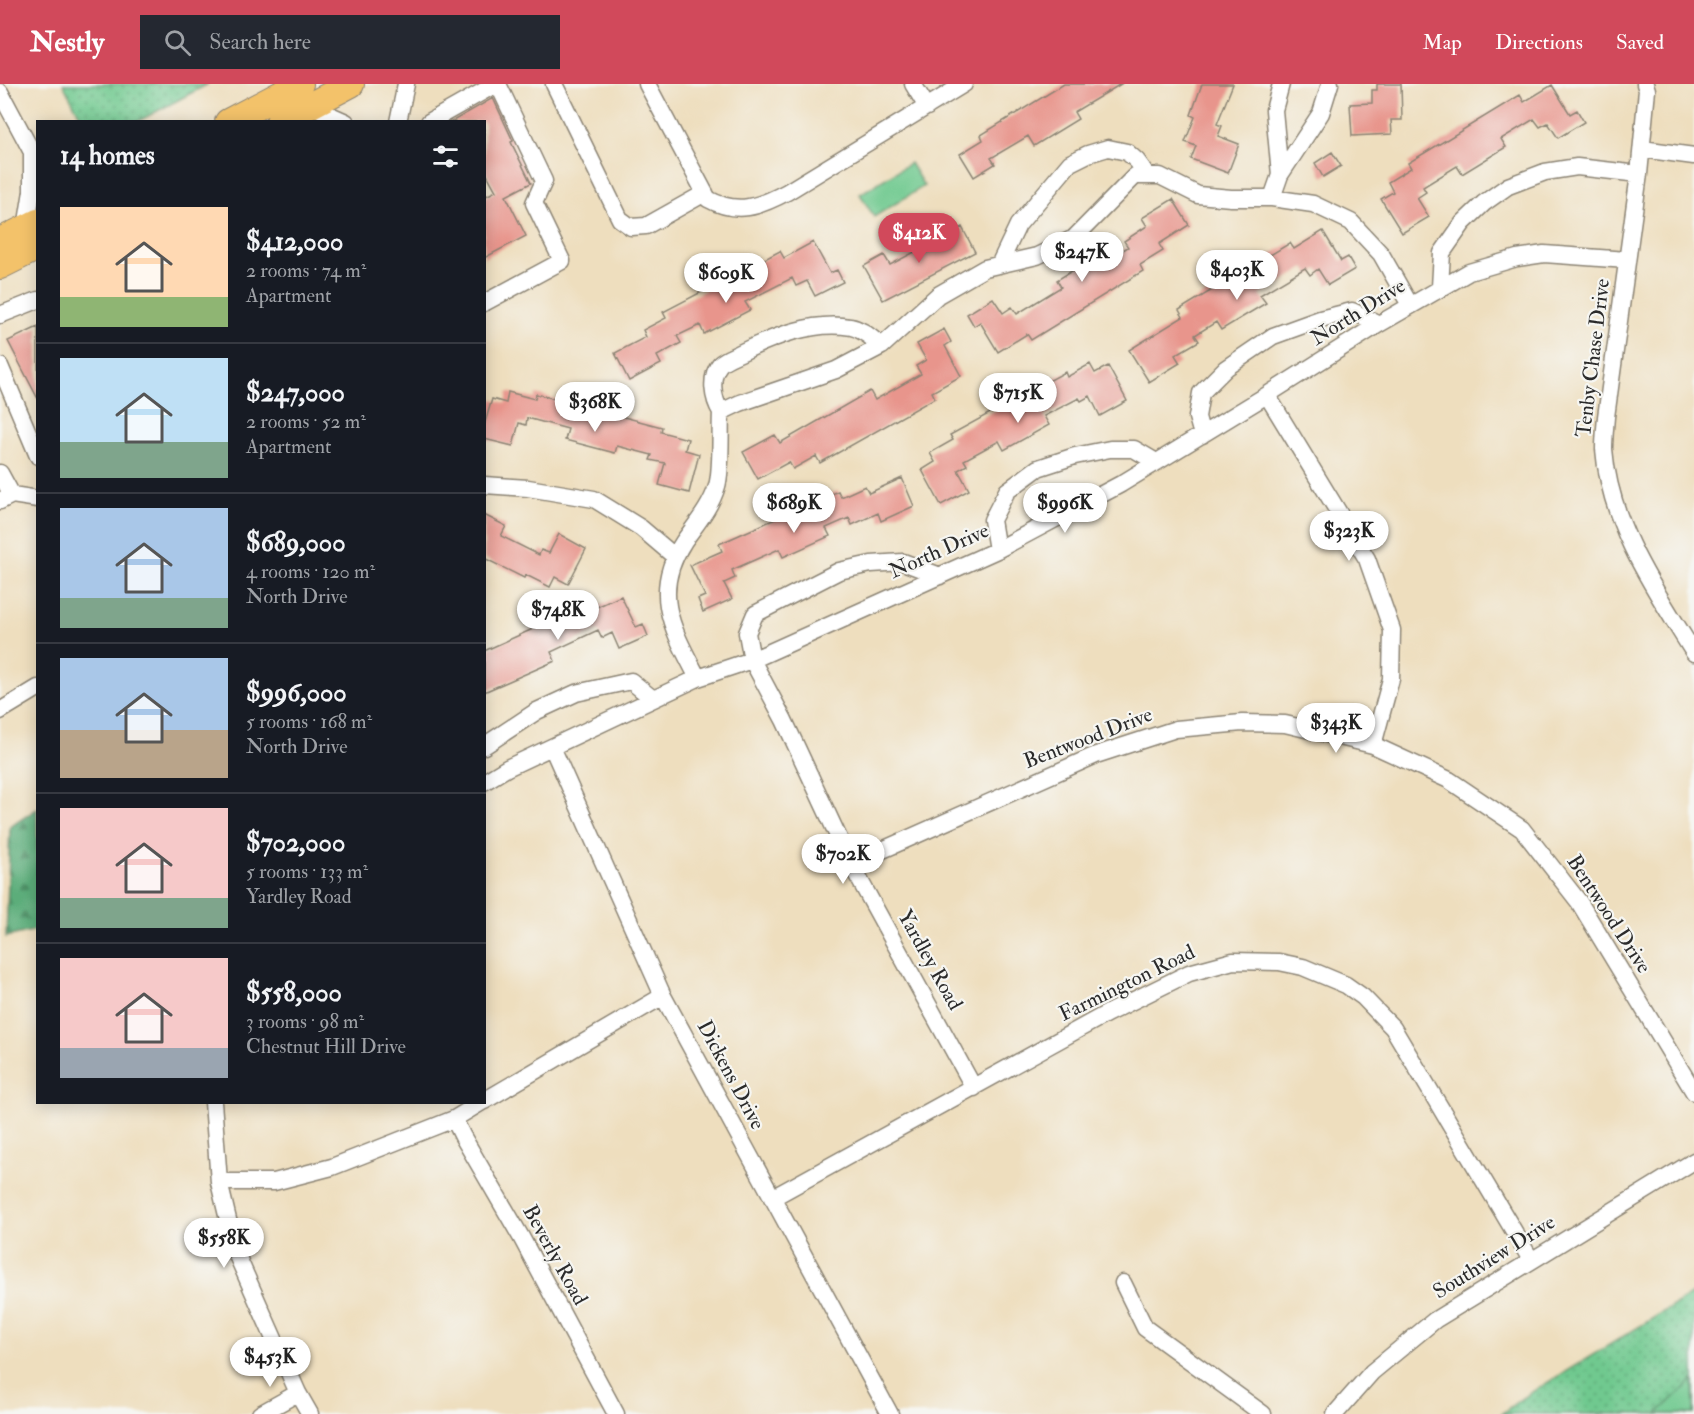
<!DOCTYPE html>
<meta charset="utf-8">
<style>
:root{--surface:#171b24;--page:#242831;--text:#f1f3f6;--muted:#9ea1a6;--line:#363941;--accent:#d1495b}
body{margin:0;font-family:"IM FELL Double Pica",serif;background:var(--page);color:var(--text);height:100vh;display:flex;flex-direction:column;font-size:22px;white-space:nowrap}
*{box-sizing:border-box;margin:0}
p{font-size:20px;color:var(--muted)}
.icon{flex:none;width:33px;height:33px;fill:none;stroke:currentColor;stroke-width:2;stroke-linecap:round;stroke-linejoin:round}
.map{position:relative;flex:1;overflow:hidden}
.details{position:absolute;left:36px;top:36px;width:450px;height:984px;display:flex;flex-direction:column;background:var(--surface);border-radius:0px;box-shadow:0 3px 15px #0003}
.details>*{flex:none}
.price{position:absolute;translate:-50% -51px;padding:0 14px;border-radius:21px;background:#fff;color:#222;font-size:20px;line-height:39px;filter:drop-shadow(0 2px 3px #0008)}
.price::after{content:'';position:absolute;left:50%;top:36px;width:18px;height:14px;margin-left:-9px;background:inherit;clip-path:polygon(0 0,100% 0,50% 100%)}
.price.current{background:var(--accent);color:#fff}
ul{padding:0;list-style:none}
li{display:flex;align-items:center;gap:18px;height:150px;padding:0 24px}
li+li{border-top:2px solid var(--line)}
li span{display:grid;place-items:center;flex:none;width:168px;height:120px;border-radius:0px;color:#555}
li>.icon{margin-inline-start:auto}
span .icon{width:72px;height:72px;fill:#fffc;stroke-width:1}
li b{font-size:26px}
h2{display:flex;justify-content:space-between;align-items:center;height:72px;padding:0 24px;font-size:26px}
header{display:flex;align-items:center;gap:36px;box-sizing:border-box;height:84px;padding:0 30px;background:var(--accent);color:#fff}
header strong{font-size:28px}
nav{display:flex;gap:33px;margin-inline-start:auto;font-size:21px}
.search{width:420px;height:54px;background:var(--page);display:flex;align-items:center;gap:15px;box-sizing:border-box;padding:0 21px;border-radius:0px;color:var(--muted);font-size:22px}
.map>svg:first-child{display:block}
.green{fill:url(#green-dots);stroke:#4d7a5d;stroke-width:1.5}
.forest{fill:url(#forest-firs);stroke:#436c52;stroke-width:1.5}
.pitch{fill:#6fc98f;stroke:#4d7a5d;stroke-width:1.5}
.building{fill:#e8958c}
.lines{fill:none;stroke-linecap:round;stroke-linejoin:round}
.minor-casing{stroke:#8c8474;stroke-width:19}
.highway-casing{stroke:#8c8474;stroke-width:28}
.minor{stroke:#fff;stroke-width:16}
.highway{stroke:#f3c26a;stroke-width:26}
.labels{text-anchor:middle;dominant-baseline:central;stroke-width:4.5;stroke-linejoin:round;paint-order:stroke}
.street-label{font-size:21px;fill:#2b2b2b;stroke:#f6f6f2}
</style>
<header>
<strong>Nestly</strong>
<div class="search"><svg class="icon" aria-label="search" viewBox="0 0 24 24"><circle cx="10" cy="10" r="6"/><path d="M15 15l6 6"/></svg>Search here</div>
<nav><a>Map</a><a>Directions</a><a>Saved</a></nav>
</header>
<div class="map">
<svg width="1694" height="1330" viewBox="0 0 1694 1330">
<defs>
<pattern id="green-dots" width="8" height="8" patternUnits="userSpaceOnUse" patternTransform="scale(1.5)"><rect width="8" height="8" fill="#6fc98f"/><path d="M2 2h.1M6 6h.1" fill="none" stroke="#5ba375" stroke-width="1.8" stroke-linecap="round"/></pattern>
<pattern id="forest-firs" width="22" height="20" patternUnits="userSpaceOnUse" patternTransform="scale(1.5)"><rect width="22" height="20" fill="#5bad7a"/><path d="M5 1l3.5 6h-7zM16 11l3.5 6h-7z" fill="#4b8d64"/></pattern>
</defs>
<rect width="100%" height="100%" fill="#f6f6f2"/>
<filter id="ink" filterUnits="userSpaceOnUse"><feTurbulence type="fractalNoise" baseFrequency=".0167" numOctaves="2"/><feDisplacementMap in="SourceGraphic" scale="12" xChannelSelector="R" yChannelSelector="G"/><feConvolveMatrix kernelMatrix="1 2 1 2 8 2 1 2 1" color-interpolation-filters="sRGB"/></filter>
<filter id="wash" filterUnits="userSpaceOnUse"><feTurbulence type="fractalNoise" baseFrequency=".008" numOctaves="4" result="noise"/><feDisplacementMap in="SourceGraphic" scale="24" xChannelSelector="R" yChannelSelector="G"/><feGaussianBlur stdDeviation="1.35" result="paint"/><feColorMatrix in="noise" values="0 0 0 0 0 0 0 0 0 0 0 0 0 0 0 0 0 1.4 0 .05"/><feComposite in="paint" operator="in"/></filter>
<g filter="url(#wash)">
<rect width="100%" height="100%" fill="#eedebe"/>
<!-- green -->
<path class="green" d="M63,0H208L139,37H83Z
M1694,1209V1330H1501L1522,1314Z"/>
<!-- forest -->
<path class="forest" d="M37,725V846L6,853L10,743Z"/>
<!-- pitch -->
<path class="pitch" d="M910,79L924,102L874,133L860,110Z
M1693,1296L1694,1330H1657Z"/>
<g id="blocks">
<!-- building -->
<path class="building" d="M1064,0H1121L1074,28L1078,35L1034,62L1028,52L991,74L995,80L974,93L960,70L983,56L981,51Z
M1202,0H1233L1217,40L1222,42L1218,52L1239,60L1228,89L1191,75L1196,62L1185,58L1195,33L1191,31Z
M1377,0H1401L1402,36H1391L1392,50L1352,52L1350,20L1372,19V6H1377Z
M1552,1L1570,30L1577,26L1584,38L1558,54L1548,39L1540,43L1534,35L1501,55L1506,63L1462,90L1457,82L1423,103L1426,108L1417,114L1429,133L1402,149L1381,115L1393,108L1388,98L1411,84L1408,79L1520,11L1524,18Z
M493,14L513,57L511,58L531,99L506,112L526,152L484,174V113L496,107L484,85V38H451Z
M1332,68L1341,82L1323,93L1315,79Z
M1173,115L1189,141L1159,160L1163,167L1140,181L1143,187L1031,256L1027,250L998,268L980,238L974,242L967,230L993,214L1003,229L1012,223L1017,230L1061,203L1057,196L1101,169L1105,177L1128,163L1124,157L1147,142L1142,134Z
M962,143L975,168L883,216L864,182L884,171L890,181Z
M1323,147L1341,177L1348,173L1355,185L1328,201L1318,185L1310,191L1305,184L1260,211L1266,219L1221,246L1216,238L1195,251L1199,257L1175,271L1180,279L1149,298L1129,266L1183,233L1179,226L1290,159L1294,165Z
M813,158L830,189L837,186L843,198L815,212L807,197L796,202L792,194L745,218L750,226L704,250L700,241L677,252L681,259L657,272L661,280L629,297L615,269L646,253L643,246L666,234L663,228L780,167L784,174Z
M38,243V315L8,257Z
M944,245L951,258L945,262L961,292L932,308L935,314L820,379L816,372L793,385L789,378L758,395L743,368L775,351L780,359L870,307L875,316L921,290L916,282L926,276L917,260Z
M1090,280L1095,289L1108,282L1127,317L1100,332L1090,312L1081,317L1079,314L1044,332L1049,341L1004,366L999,357L964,376L967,381L958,386L969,406L941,421L922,386L935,378L930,369L953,356L950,351L1065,288L1067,293Z
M508,308L535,315L536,310L662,343L661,348L688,355L685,366L699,370L689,409L659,401L665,379L650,376L652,371L617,362L615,369L565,356L568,345L527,334L526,341L519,339L513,362L484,355V342L492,315L506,319Z
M902,394L914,422L881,437L878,429L852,441L849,434L826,444L830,452L783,473L779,465L732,486L735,494L724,499L732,515L703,528L698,515L705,512L690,481L722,467L719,460L838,407L841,413L865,402L869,409Z
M484,431L506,442L501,452L539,471L541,466L549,469L559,450L586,465L568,500L555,493L550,503L526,491L524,494L484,474Z
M621,512L636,543L643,540L648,552L619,565L612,549L602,554L598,546L551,568L555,577L484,608V567L588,520L590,526Z"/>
</g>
</g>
<g filter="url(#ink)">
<use href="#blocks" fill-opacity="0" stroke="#8c8474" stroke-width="1.5"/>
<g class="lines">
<defs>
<path id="minor" d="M554,0L620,135L631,143L646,142L705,109
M647,0L708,115C737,131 759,123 787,108L964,0
M913,0L927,23
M1645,0L1647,6L1639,90L1606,333C1605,344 1604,355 1604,365C1610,442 1655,506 1694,569
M0,8L32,68L38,73
M310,22L346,38
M398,38L406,0
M429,38L496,0
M1642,65L1694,72
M1280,91L1274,26L1281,0
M1272,114L1280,91L1321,29L1330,0
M26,144L32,107V68
M999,181L1018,141L1070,79L1088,70L1108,64L1127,68L1137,77L1148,92
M1440,203L1442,169L1463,139L1484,119L1508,102L1545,88L1577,83L1639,90
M484,219L562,177L534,119L544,97L498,0
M0,231L38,216
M0,282L38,372
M1267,311L1367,475L1392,546L1391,595L1373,661
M721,328C713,315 709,293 720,280C725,275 734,272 740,269C773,253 813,236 851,243C863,245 872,255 882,262
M1202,351L1197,333L1201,309L1226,284L1273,252L1320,235L1352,227L1379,240
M0,389L12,411L0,417
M484,401L528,404L594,415L641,444L674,472
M12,411L38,415
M997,466L992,436L1007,407L1038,384L1075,372L1110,365H1134L1156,378
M940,492L903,478L871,480L839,487L755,530L747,549L752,576L784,636L851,780L974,1004
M698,594C673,546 650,509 684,457C696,440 711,423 717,402C722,386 720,346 721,328L740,319L836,286L882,262L938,211L985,184L1037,172L1074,154L1135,92H1160L1198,111L1231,114H1272L1313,120L1351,138L1381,170L1410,221
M0,627L38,604
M484,662L537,627L576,609L631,597L653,615
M552,663L663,912L890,1330
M484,698L507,684L698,594L752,576L997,466L1121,400L1267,311L1379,240L1469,188L1517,174L1544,170L1627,176
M851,780L1096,671L1176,645L1242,639L1285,640L1373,661L1449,696L1522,745L1579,818L1694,1008
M484,1017L663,912
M213,1018L219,1098L236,1169L298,1309L310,1330
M454,1035L463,1053L521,1153L616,1330
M219,1098H274L332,1083L454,1035L482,1018
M772,1114L1108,929L1189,889L1233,877L1279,878L1303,883L1346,901L1363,913L1393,944L1531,1176
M1123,1199L1145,1244L1263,1330
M260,1330L298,1309
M1335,1330L1372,1288L1435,1236L1694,1077"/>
<path id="highway" d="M228,38L300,0
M279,38L351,0
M0,157L38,138
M0,182L38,163"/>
</defs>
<!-- minor casing -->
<use href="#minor" class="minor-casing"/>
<!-- highway casing -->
<use href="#highway" class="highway-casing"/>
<!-- minor -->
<use href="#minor" class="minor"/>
<!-- highway -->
<use href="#highway" class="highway"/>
</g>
</g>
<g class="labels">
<!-- street labels -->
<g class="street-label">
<text transform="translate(1358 228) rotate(-32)">North Drive</text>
<text transform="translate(1593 274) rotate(-83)">Tenby Chase Drive</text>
<text transform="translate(939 467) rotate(-24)">North Drive</text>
<text transform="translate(1088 654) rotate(-21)">Bentwood Drive</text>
<text transform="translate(1609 830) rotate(57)">Bentwood Drive</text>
<text transform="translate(930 876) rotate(61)">Yardley Road</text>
<text transform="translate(1127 899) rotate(-26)">Farmington Road</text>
<text transform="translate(731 991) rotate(62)">Dickens Drive</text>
<text transform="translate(555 1171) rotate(61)">Beverly Road</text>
<text transform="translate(1494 1173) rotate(-32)">Southview Drive</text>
</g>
</g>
</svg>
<b class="price current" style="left:919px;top:180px">$412K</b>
<b class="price" style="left:1082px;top:199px">$247K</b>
<b class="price" style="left:1237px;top:217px">$403K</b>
<b class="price" style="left:726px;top:220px">$609K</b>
<b class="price" style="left:1018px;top:340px">$715K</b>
<b class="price" style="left:595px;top:349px">$368K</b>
<b class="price" style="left:794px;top:450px">$689K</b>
<b class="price" style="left:1065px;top:450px">$996K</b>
<b class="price" style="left:1349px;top:478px">$323K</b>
<b class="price" style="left:558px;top:557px">$748K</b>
<b class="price" style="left:1336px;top:670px">$343K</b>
<b class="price" style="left:843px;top:801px">$702K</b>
<b class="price" style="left:224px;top:1185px">$558K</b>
<b class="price" style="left:270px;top:1304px">$453K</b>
<section class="details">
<h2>14 homes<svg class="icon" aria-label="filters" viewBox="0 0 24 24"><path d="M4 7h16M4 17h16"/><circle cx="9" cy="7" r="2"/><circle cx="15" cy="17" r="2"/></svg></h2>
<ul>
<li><span style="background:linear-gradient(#ffd9b3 75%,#8fb573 0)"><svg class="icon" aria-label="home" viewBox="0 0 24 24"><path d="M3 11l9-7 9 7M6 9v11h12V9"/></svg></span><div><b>$412,000</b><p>2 rooms · 74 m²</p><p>Apartment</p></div></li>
<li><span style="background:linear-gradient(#bfe0f5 70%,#7fa58c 0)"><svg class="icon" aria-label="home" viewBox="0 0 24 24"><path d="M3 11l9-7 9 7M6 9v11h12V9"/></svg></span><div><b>$247,000</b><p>2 rooms · 52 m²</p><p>Apartment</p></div></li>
<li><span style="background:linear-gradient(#a9c7e8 75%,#7fa58c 0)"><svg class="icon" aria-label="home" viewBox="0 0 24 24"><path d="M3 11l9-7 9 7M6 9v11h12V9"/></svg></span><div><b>$689,000</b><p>4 rooms · 120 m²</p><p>North Drive</p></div></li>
<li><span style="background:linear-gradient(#a9c7e8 60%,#b9a48a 0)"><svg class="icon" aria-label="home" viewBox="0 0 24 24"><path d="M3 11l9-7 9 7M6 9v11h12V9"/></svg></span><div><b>$996,000</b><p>5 rooms · 168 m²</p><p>North Drive</p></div></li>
<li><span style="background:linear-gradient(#f6c9c9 75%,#7fa58c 0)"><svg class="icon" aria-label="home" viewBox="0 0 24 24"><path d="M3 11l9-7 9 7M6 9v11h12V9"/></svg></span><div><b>$702,000</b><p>5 rooms · 133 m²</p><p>Yardley Road</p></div></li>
<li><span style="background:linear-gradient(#f6c9c9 75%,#9aa5b1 0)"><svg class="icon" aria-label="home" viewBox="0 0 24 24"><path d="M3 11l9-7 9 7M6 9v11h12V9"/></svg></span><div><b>$558,000</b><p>3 rooms · 98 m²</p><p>Chestnut Hill Drive</p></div></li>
</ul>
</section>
</div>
